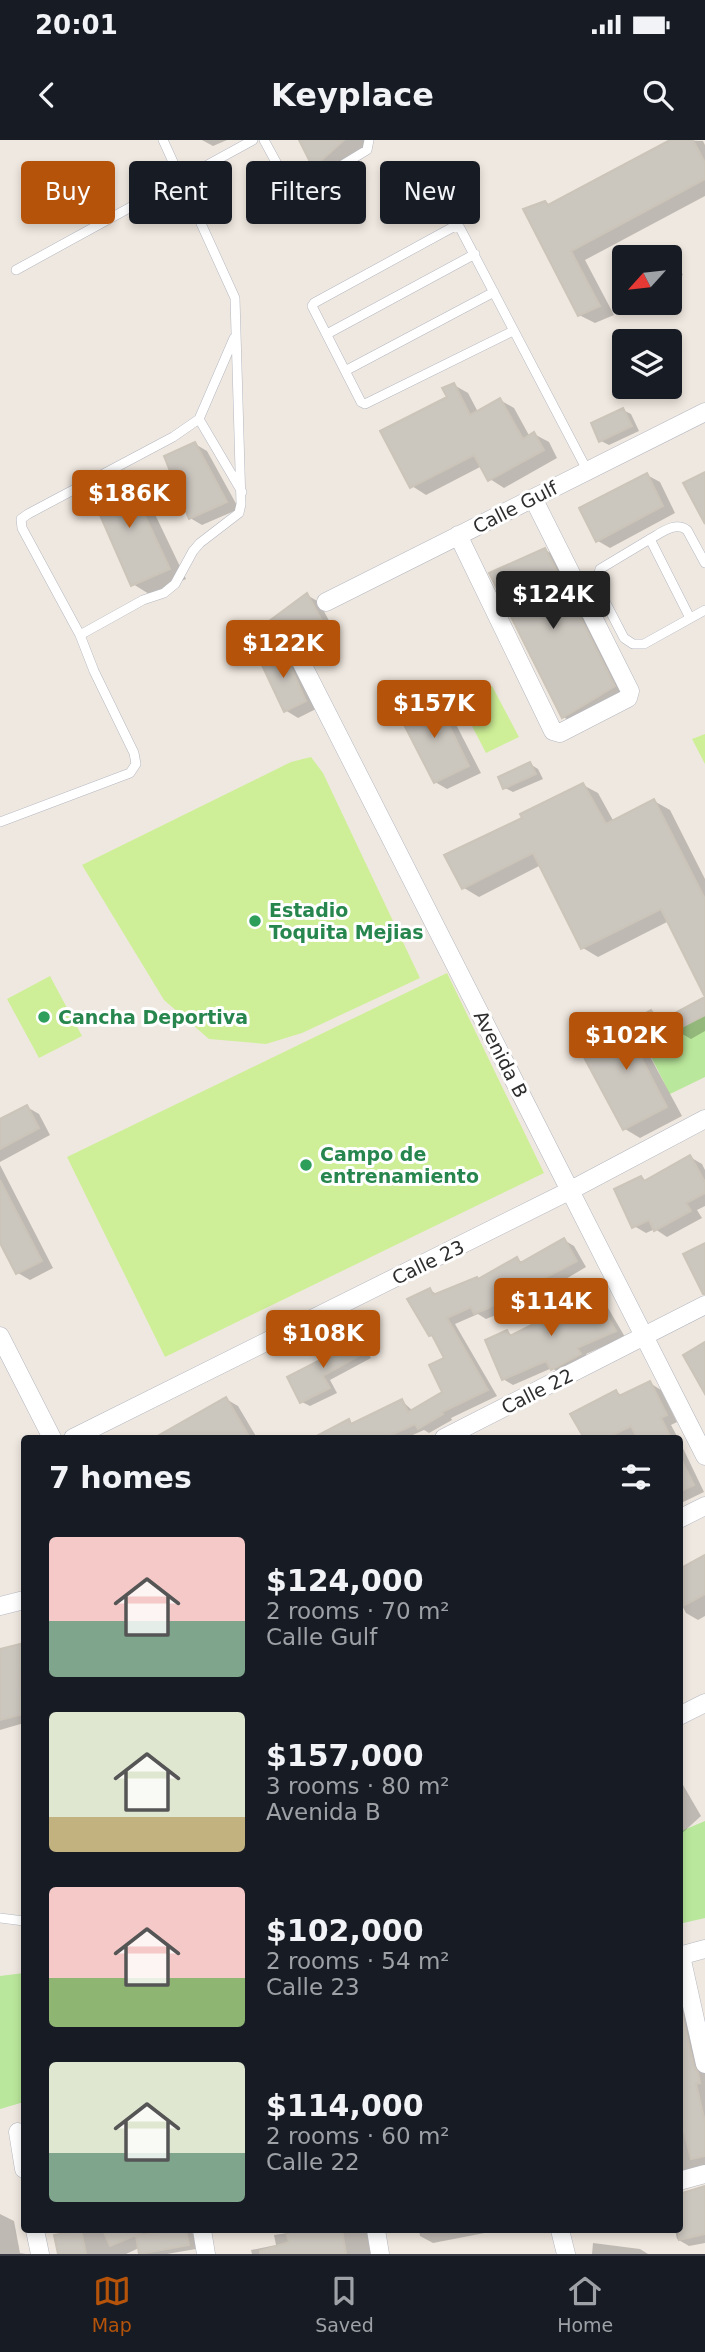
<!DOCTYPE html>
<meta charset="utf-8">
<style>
:root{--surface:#171b24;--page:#242831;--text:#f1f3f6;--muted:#9ea1a6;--line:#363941;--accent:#b45309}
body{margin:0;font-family:"DejaVu Sans",sans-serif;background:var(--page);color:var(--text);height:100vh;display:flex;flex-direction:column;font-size:26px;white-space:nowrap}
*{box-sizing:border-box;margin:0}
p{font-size:23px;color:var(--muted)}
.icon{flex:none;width:38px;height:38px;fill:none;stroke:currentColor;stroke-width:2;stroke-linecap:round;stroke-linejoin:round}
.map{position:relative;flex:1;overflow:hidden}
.details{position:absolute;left:21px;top:1295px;width:662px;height:798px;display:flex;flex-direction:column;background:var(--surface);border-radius:7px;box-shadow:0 4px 10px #0003}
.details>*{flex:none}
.top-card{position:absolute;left:21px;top:21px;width:663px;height:63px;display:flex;gap:14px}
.needle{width:46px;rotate:243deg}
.buttons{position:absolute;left:612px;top:105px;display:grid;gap:14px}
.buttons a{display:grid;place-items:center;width:70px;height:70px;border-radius:7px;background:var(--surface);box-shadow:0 4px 10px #0003;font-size:35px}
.price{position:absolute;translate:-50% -60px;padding:0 16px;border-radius:7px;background:var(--accent);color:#fff;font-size:23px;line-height:46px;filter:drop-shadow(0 2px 4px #0008)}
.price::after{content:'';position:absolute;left:50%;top:42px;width:21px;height:16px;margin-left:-10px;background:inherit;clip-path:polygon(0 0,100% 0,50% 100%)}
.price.current{background:#222;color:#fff}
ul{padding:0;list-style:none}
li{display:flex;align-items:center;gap:21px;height:175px;padding:0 28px}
li span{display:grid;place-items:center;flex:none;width:196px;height:140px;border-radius:7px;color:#555}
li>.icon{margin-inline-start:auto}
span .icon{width:84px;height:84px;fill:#fffc;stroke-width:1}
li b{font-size:30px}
h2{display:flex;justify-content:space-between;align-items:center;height:84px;padding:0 28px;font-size:30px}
.chip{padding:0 24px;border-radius:7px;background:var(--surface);box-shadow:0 4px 10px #0003;font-size:24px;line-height:63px}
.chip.current{background:var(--accent);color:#fff}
.status{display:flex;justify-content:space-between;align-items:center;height:49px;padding:0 35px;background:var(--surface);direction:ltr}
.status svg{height:19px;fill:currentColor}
header{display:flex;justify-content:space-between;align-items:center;height:91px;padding:0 28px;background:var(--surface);font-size:32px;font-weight:600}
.tab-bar{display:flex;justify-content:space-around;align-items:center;height:98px;border-top:2px solid var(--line);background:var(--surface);font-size:19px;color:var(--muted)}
.tab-bar a{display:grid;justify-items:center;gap:4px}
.tab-bar .current{color:var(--accent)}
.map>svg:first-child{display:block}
.green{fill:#b9e79b}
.pitch{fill:#ceef97}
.shadow{fill:#0003}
.building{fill:#cbc6be;stroke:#cbc4b9;stroke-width:2}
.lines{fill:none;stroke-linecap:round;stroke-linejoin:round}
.service-casing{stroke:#b4b7c1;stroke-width:10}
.minor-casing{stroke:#b4b7c1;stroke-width:19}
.service{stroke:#fff;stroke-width:9}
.minor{stroke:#fff;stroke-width:18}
.leisure-dot{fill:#2e9e5b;stroke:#fff;stroke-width:2.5}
.labels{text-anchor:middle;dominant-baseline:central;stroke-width:6;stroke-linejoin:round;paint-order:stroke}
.street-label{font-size:19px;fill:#2e2e2e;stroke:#fff}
.leisure-label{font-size:19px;font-weight:bold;fill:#27864d;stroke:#fff;text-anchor:start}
</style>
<div class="status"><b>20:01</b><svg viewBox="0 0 49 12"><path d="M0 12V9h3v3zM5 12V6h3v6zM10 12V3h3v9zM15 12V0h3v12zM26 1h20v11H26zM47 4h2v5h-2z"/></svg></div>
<header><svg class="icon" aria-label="back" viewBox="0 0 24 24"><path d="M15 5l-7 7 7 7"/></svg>Keyplace<svg class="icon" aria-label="search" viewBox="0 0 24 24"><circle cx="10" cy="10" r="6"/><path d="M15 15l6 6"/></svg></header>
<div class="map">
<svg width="705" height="2114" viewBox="0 0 705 2114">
<rect width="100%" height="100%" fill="#efe8e0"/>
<!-- green -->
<path class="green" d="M705,875V937L670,954L645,905Z
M705,1681V1778L679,1784V1692Z
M24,1833V1962L0,1969V1836Z"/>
<!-- pitch -->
<path class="pitch" d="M492,546L519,597L486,613L460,563Z
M705,594V624L692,599Z
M311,617L323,633L420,838L302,893L266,904L209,899L164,860L82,725L291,622Z
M447,833L544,1033L165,1217L67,1017Z
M50,836L82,896L39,918L7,859Z"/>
<!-- shadow -->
<path class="shadow" d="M202,0H227L213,6Z
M301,0H368L369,2L330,36L314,26Z
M673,0L703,1L705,5V56L585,120L614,175L595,183L579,175L545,62L551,66Z
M660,108L672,115L683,135L670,142V117H642Z
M454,245L468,253L478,272L500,260L514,268L530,297L534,294L549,302L557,318L504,348L490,339L482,326L426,355L412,346Z
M623,270L631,274L639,291L609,305L601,301Z
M195,304L207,311L239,369L202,385L190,378Z
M124,333L140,343L186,439L149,454L133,444Z
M647,335L660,342L675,373L610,408L598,401Z
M545,410L562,419L630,556L580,586L563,577Z
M307,455L319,462L333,488L297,509L285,502Z
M285,510L298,517L318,568L298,578L285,570Z
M433,557L446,565L481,633L447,649L435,642Z
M530,624L538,629L543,639L513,652L505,648Z
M583,645L598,653L614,682L654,661L670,670L705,739V853L669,781L598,817L583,808L541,725L479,757L464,748L524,679Z
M705,859V891L691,899L670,887L675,896L647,911L682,976L640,998L625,989L583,911L651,872L672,884Z
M27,967L39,974L50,995L0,1022V981Z
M690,1017L702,1024L705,1030V1066L697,1070L702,1078L667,1097L655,1089L646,1093L634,1086L641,1038L647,1041Z
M0,1025L53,1128L30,1140L18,1133L0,1099Z
M564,1100L574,1106L586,1127L559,1143L556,1141L496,1175L486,1179L478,1174L455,1184L497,1256L451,1278L452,1280L429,1293L424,1290L406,1298H316L348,1281L353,1284L402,1261L413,1271L444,1252L447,1219L436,1198L431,1195L430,1150L438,1155L479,1140L517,1119L524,1123Z
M594,1155L604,1161L625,1197L586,1214L590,1220L562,1235L552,1228L513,1245L503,1239L507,1192L514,1196Z
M354,1198L362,1203L371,1218L330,1240L337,1253L310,1266L302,1262L334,1215Z
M650,1243L661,1250L677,1282L671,1285L678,1298H639L637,1295L630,1298H586L573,1275L616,1252L624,1256Z
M226,1259L238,1266L257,1298H163L162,1296Z
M679,1300L704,1352L679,1364Z
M705,1417V1476L698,1480L686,1473L679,1459V1431Z
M24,1505V1583L0,1590V1511Z
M679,1638L701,1676L679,1696Z
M680,1868L693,1876L705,1931V2025L692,2029L679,2036Z
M679,2040L682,2042L681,2054L705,2048V2103L689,2106L677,2099L675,2090H679Z
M0,2074L14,2081L20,2113L26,2114H0Z
M92,2090H152L155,2095L186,2090L194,2094L196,2109L167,2114H143L139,2108L126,2114H60L56,2097Z
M309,2090H372L376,2114H252L251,2110L276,2105L274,2095Z
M419,2090H500L433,2103L420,2096Z
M593,2103L640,2109L648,2114H592Z"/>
<!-- building -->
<path class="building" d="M299,0H344L313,28Z
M670,0H693L705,23V39L571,111L600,166L578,176L523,69L545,61L548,65Z
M454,243L470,275L500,258L523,299L534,292L544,310L488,341L474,315L410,348L380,291L447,257L442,248Z
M623,268L632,286L599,302L591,283Z
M195,302L227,362L189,379L164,316Z
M124,331L170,429L131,446L89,350Z
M705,332V384L683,343Z
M647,333L663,366L596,402L579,368Z
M545,408L615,546L562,578L489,433Z
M307,453L322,481L284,503L265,484Z
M286,508V517L306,561L284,572L260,521Z
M434,555L469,626L434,643L399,575Z
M530,622L536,634L503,649L498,637Z
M583,643L606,684L654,659L705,759V857L661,769L581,809L533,713L462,749L444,715L522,678L520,674Z
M705,857V875L674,891L666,878Z
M651,870L661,887L633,902L667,967L623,990L580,910Z
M27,965L39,988L0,1009V979Z
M690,1015L705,1042V1053L686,1063L691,1071L654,1091L649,1080L632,1088L614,1049L641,1036L644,1041Z
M0,1040L42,1121L16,1134L0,1103Z
M564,1098L577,1121L486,1169L474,1174L471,1167L447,1178L488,1250L442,1272L443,1274L418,1289L415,1284L385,1298H313L349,1279L351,1284L402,1259L408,1272L442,1252L429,1225L444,1218L432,1195L429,1196L407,1159L430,1148L433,1155L477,1137L478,1139L517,1117L520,1123Z
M705,1103V1154H703L683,1114Z
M594,1153L616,1191L577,1208L581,1214L551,1230L546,1221L502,1240L485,1200L507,1190L510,1196Z
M354,1196L364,1213L323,1236L330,1248L300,1263L287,1237L332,1214L329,1210Z
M705,1202V1254L683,1215Z
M650,1241L667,1275L661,1278L671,1298H637L631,1286L607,1298H584L570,1274L616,1250L619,1256Z
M226,1257L250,1298H154Z
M679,1315L694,1345L679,1352Z
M705,1415V1454L679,1468V1429Z
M24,1503V1530L20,1531L24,1574L0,1580V1509Z
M679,1871H681L694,1926L698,1933L700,1943L696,1944L705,1982V2016L691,2019L679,1972Z
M705,2046V2094L679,2100V2054Z
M81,2090L86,2114H58L54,2095Z
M103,2090H148L110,2106Z
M174,2090H186L189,2105L139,2114L136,2096Z
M298,2090H342L346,2114H260V2111L289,2102L286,2092Z"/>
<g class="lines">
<defs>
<path id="service" d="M264,0L289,46L298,48L306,47L367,10L369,0
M16,130L253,0
M513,191L365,264L361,262L312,166L314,163L455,86L460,88L587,330
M327,194L475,114
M345,231L494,152
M199,279L242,352
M650,399C661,393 675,381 687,390L705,423
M690,478L650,399L600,429L596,444L624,498L633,504H644L705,470
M80,495L22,388L21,379L28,374L173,297L199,279L234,198
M0,682L130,633L136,624L134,613L94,531L80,495L143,460L164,453L175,444L193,411L200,403L239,373L241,364L235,158L163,0
M0,1778L24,1781"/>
<path id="minor" d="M458,395L553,591L560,593L628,558L630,551L533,358
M326,462L705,272
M296,512L705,1316
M0,1196L52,1298
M73,1298L571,1050L705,979
M444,1298L705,1165
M679,1379L705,1366
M0,1466L24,1460
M679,1576L705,1563
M679,1816L705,1809
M681,1816L705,1924
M18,1992L24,2029
M679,2041L705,2034
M35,2090L40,2114
M202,2090L206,2114
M376,2090L380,2114
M560,2090L566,2114"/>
</defs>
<!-- service casing -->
<use href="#service" class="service-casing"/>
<!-- minor casing -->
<use href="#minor" class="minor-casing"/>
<!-- service -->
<use href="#service" class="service"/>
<!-- minor -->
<use href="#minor" class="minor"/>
</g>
<!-- markers -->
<g class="leisure-dot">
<circle cx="255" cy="781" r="7"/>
<circle cx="44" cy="877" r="7"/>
<circle cx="306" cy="1025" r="7"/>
</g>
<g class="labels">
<!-- street labels -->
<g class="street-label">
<text transform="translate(515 367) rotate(-27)">Calle Gulf</text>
<text transform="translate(501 914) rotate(63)">Avenida B</text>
<text transform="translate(428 1122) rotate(-26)">Calle 23</text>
<text transform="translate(537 1251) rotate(-27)">Calle 22</text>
</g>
<!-- leisure labels -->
<g class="leisure-label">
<text x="269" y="770">Estadio<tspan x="269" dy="22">Toquita Mejias</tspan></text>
<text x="58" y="877">Cancha Deportiva</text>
<text x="320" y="1014">Campo de<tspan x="320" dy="22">entrenamiento</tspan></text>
</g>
</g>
</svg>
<div class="buttons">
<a><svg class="needle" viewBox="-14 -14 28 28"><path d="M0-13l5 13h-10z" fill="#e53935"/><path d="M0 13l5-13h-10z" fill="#9ea1a6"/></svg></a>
<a><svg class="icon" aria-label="layers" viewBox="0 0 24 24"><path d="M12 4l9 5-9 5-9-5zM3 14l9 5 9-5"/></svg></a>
</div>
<b class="price" style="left:129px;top:390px">$186K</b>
<b class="price current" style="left:553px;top:491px">$124K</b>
<b class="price" style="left:283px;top:540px">$122K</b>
<b class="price" style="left:434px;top:600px">$157K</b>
<b class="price" style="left:626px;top:932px">$102K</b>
<b class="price" style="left:551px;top:1198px">$114K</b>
<b class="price" style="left:323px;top:1230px">$108K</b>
<div class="top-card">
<a class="chip current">Buy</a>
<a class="chip">Rent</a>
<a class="chip">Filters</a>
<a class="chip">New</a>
</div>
<section class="details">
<h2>7 homes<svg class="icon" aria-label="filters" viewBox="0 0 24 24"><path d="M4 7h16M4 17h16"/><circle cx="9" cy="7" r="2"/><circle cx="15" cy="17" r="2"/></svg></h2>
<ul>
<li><span style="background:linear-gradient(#f6c9c9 60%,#7fa58c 0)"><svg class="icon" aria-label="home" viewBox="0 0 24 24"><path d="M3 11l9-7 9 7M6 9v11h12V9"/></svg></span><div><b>$124,000</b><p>2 rooms · 70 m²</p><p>Calle Gulf</p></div></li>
<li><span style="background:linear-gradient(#dfe7d0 75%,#c2b280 0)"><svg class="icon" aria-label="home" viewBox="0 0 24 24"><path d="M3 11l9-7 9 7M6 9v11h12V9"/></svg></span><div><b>$157,000</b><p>3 rooms · 80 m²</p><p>Avenida B</p></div></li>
<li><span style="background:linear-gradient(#f6c9c9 65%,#8fb573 0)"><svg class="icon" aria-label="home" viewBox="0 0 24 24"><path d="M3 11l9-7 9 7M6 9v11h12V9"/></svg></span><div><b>$102,000</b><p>2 rooms · 54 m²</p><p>Calle 23</p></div></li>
<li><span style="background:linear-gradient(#dfe7d0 65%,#7fa58c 0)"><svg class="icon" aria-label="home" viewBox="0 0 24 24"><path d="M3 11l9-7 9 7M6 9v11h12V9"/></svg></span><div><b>$114,000</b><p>2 rooms · 60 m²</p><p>Calle 22</p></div></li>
</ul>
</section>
</div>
<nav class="tab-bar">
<a class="current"><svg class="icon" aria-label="map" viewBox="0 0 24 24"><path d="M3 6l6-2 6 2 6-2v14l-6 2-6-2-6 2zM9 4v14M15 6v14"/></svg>Map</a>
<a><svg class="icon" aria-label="saved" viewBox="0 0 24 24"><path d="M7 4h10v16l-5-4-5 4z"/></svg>Saved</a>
<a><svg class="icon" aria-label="home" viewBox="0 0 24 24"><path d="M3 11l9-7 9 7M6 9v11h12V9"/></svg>Home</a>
</nav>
